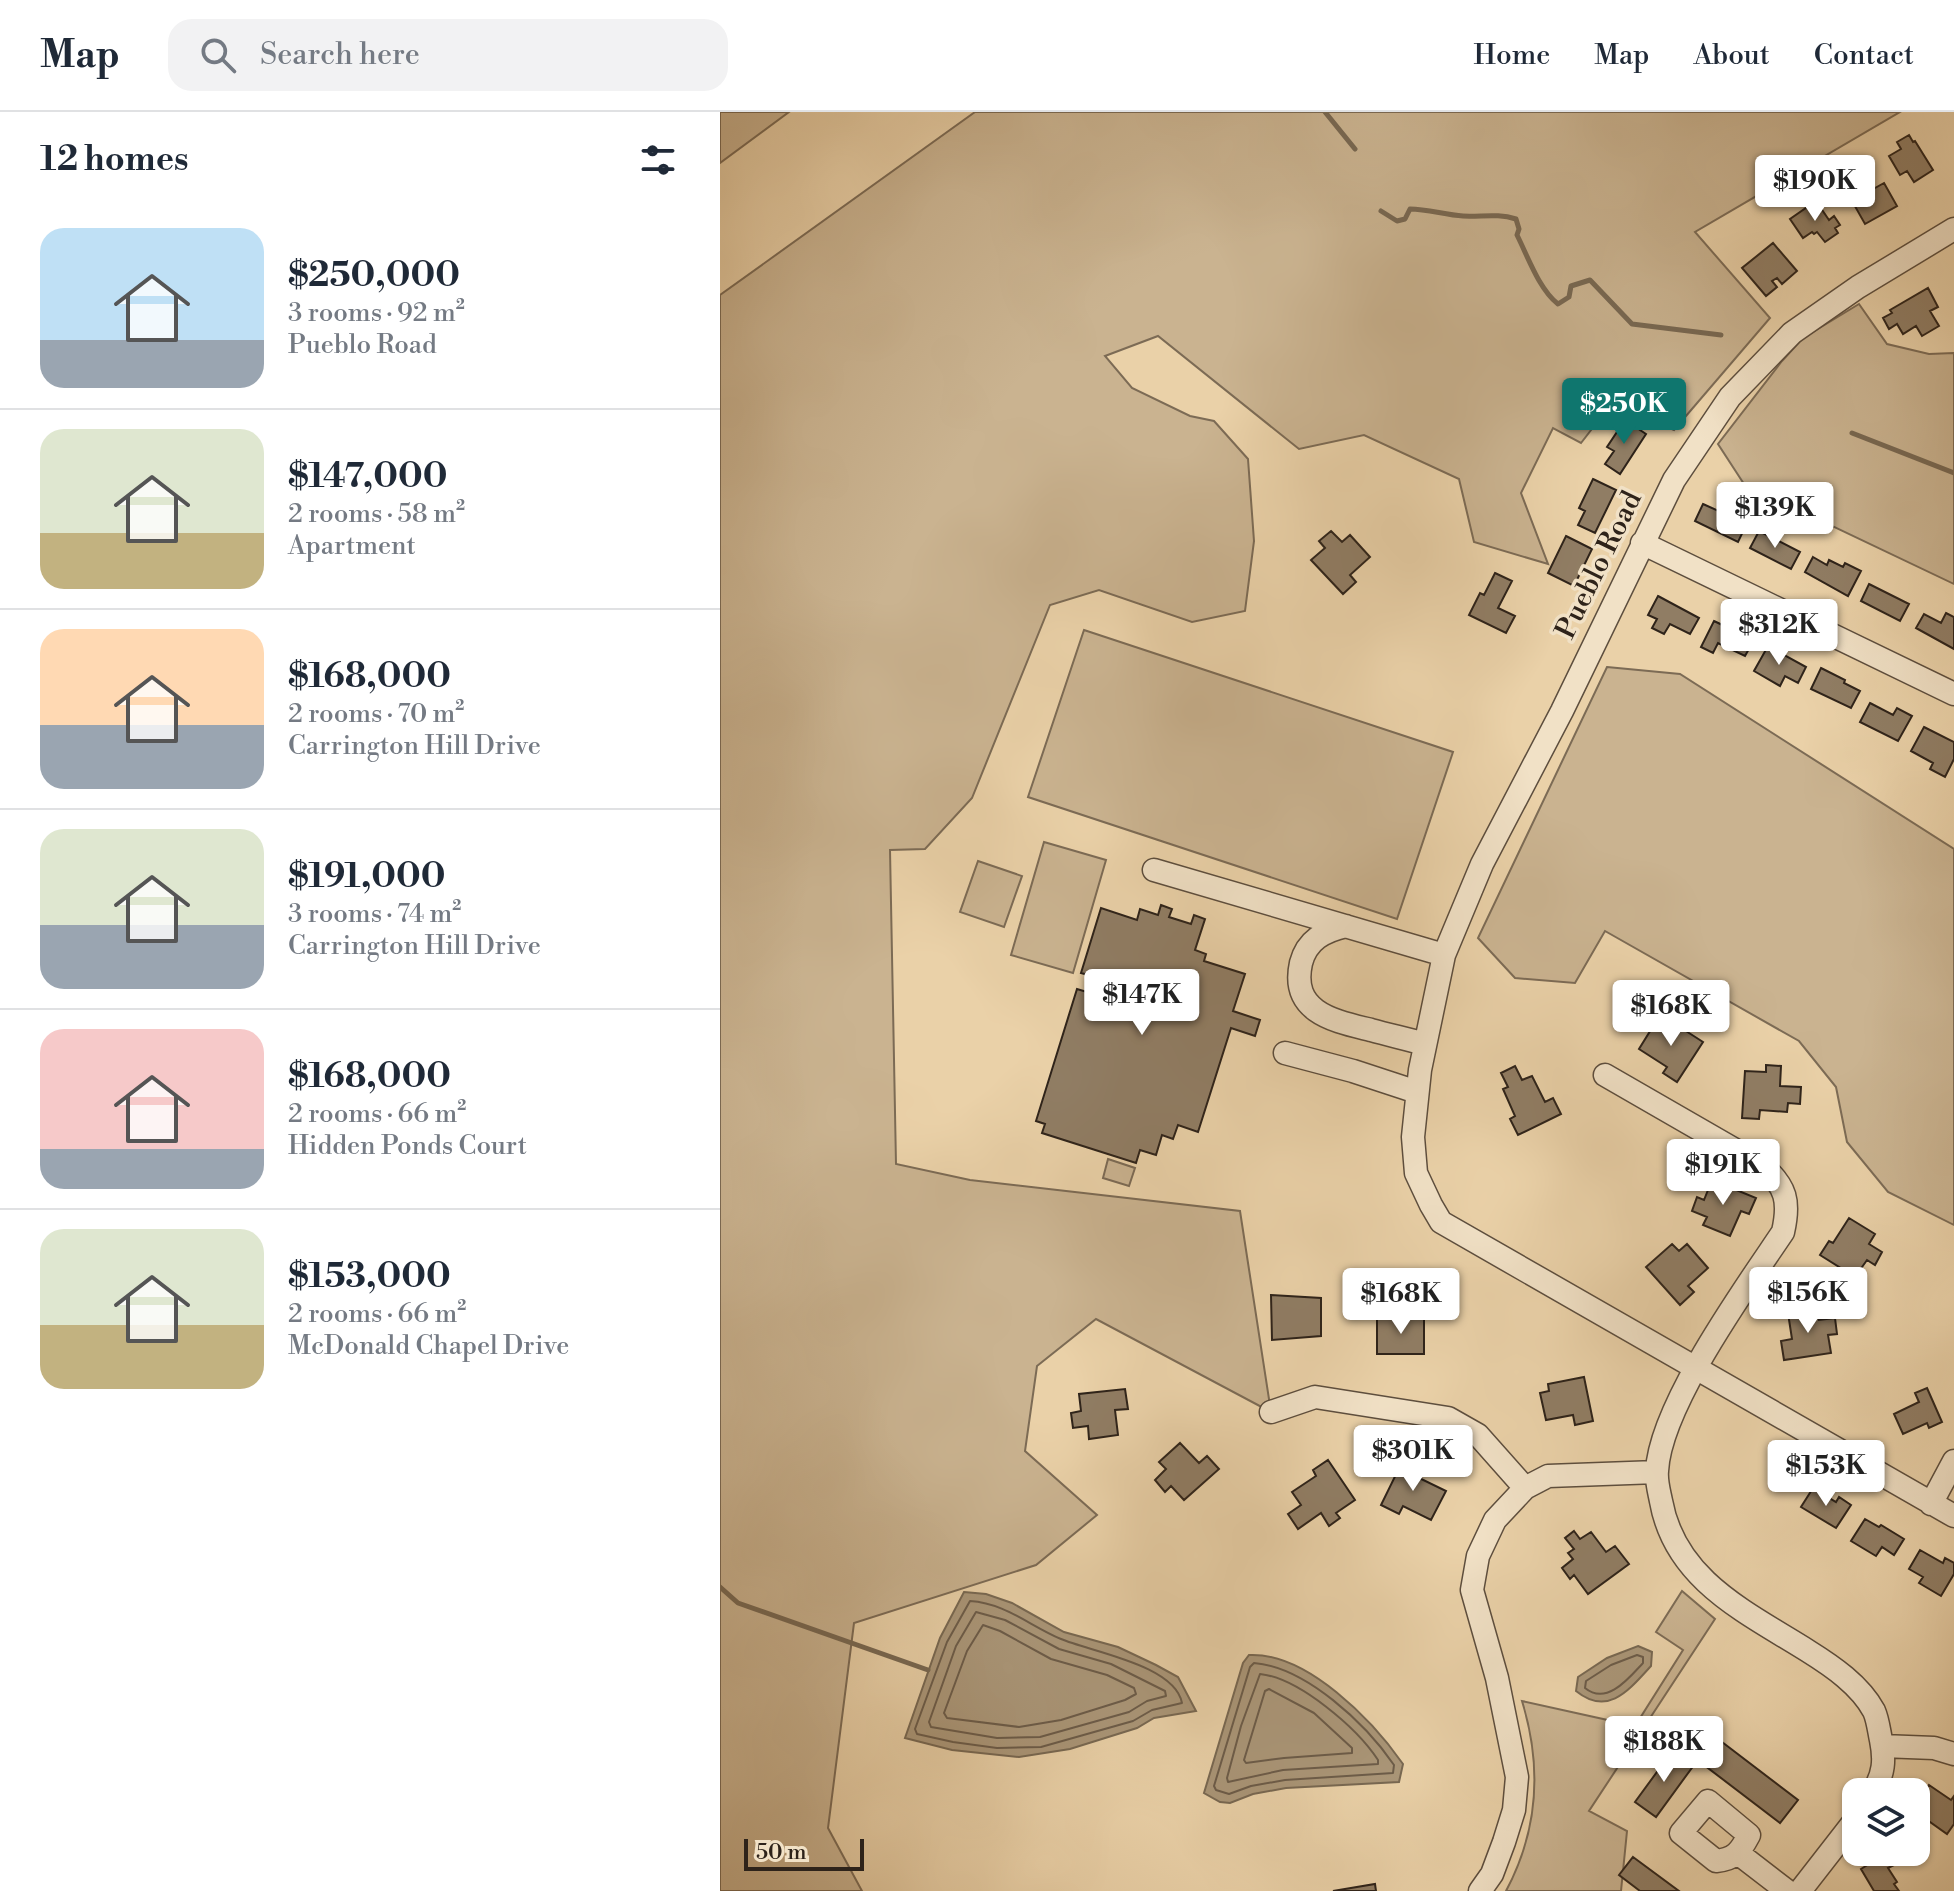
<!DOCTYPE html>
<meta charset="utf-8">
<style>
:root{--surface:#fff;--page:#f2f2f3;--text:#1f2937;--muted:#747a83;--line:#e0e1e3;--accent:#0f766e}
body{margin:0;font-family:"Libre Bodoni",serif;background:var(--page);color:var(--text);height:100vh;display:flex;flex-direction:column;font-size:30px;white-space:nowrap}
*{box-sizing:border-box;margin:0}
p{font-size:26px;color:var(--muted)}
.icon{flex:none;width:44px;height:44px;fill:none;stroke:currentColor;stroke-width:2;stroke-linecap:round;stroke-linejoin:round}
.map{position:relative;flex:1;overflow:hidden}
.panel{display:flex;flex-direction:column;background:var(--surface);width:720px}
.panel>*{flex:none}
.buttons{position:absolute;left:1122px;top:1666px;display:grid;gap:16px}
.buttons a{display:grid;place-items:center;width:88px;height:88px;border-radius:16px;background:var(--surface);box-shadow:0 2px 6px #0004;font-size:40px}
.scale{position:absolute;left:24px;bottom:20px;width:120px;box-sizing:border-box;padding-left:8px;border:4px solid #2e231a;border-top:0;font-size:22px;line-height:28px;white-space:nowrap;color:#2e231a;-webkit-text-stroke:6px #f1e1c6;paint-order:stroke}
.price{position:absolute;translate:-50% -68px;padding:0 18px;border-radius:8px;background:#fff;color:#222;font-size:26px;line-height:52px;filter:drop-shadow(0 2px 4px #0008)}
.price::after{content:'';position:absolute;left:50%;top:48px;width:24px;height:18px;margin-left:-12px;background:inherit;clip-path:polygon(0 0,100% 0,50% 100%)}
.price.selected{background:var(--accent);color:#fff}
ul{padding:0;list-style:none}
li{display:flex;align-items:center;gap:24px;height:200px;padding:0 40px}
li+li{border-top:2px solid var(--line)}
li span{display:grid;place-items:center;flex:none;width:224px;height:160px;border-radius:24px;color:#555}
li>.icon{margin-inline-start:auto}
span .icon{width:96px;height:96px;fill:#fffc;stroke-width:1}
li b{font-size:34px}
h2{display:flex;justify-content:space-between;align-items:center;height:96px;padding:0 40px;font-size:34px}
header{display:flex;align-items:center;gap:48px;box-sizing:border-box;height:112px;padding:0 40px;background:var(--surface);border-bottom:2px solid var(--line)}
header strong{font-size:38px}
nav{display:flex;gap:44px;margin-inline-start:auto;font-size:28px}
.search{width:560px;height:72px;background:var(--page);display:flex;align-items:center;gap:20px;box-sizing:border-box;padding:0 28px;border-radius:24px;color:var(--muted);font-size:30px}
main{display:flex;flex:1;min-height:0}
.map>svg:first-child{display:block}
.green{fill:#cab390;stroke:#7c6b55;stroke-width:2}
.water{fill:#aa9678;stroke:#786852;stroke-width:2}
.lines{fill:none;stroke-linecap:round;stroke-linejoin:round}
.shore{stroke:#6c5c49;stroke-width:2}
.stream{stroke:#786852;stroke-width:5}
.building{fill:#907d64;stroke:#2e231a;stroke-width:2}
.minor-casing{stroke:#5d4e3e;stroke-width:25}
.minor{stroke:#f1e1c6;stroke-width:22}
.labels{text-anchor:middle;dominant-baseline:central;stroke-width:7;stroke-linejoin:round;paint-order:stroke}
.street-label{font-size:28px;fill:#2e231a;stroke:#f1e1c6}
</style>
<header>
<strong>Map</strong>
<div class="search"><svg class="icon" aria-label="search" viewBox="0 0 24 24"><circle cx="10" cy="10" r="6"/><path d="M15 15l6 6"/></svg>Search here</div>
<nav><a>Home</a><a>Map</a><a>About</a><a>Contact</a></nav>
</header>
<main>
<section class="panel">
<h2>12 homes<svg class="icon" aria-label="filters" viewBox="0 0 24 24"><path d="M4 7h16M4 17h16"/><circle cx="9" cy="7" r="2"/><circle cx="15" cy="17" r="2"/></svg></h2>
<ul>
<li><span style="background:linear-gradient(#bfe0f5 70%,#9aa5b1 0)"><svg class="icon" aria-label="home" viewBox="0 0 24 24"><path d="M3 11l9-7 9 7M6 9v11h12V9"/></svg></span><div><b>$250,000</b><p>3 rooms · 92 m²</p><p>Pueblo Road</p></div></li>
<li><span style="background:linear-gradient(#dfe7d0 65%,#c2b280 0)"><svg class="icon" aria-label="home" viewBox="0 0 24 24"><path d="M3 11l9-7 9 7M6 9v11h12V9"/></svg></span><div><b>$147,000</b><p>2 rooms · 58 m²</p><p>Apartment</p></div></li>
<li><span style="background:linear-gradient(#ffd9b3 60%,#9aa5b1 0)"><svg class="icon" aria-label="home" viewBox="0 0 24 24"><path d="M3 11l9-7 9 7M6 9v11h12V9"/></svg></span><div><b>$168,000</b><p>2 rooms · 70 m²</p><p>Carrington Hill Drive</p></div></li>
<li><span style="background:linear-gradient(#dfe7d0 60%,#9aa5b1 0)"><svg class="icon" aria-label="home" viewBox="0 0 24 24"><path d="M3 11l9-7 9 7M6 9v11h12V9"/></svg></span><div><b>$191,000</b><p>3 rooms · 74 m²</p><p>Carrington Hill Drive</p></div></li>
<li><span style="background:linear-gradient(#f6c9c9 75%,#9aa5b1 0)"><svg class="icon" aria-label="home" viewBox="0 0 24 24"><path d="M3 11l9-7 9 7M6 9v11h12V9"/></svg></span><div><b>$168,000</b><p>2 rooms · 66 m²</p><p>Hidden Ponds Court</p></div></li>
<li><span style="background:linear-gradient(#dfe7d0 60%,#c2b280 0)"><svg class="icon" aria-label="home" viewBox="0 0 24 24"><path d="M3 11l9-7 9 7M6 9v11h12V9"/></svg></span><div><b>$153,000</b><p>2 rooms · 66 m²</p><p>McDonald Chapel Drive</p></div></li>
</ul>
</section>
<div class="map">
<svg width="1234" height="1779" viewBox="0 0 1234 1779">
<rect width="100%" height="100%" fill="#ead1a8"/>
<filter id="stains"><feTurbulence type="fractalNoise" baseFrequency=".0025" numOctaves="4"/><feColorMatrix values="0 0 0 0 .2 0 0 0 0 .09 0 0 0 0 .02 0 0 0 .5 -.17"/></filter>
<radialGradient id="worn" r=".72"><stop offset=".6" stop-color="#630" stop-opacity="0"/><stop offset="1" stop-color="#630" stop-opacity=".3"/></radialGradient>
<!-- green -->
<path class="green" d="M0,0H69L0,51Z
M255,0H1180L975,120L1050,206L954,318L892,291L861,331L833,316L801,381L828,452L754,430L739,367L644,323L579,337L438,224L385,244L412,276L470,304L494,309L528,347L534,429L525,499L472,510L379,478L330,493L252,686L205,737L170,738L176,1052L250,1068L520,1099L551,1300L376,1207L317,1254L305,1339L377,1403L316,1453L134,1511L108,1716L142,1779H0V183Z
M1139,192L1167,232L1209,242L1234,241V472L1024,372L998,332L1062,249L1083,226Z
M364,518L733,640L677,807L308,685Z
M887,555L960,562L1234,737V1113L1168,1080L1127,1030L1116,975L1079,929L885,819L855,871L795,866L758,826Z
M324,730L386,748L353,861L291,843Z
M258,749L302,764L284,815L240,800Z
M388,1047L415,1056L409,1074L383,1066Z
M962,1479L995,1507L869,1699L907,1719L901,1779H786C818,1719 822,1654 802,1589L915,1614L963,1538L936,1520Z"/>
<!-- water -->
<path class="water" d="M244,1480L266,1482L292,1491L344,1520L398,1535L436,1553L458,1565L476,1599L434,1606L417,1616L350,1637L299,1645L232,1638L185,1626L220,1526Z
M918,1534L932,1540L931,1554C909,1578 888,1605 856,1579L858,1565L887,1546Z
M529,1543C587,1540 653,1609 683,1652L679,1670L566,1676L533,1682L510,1691L500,1690L484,1681L523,1551Z"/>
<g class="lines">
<!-- shore -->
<path class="shore" d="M250,1489C285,1491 310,1514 341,1527C372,1540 455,1553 462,1591L432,1598L413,1609L321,1635L277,1636L233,1630L197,1622L195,1617L227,1530Z
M256,1500L285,1508L339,1537L391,1552L445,1579L446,1584L427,1589L409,1600L320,1625L277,1626L211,1615L209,1610L236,1534Z
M263,1513L280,1519L331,1547L387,1563L414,1576L416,1582L405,1588L341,1608L299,1615L227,1606L224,1601L247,1539Z
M917,1543L923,1545V1551C909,1566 887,1594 865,1576L866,1569L891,1553Z
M534,1551C586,1555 646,1612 674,1653L673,1661L565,1668L531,1674L509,1682L496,1678L494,1674L530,1555Z
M540,1562C579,1566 637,1616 658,1648V1652L563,1658L508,1670L507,1666L521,1614Z
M549,1577L594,1601L632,1636V1641L564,1646L526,1651L524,1648L545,1579Z"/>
<!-- stream -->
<path class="stream" d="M605,0L635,37
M661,99L677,109L685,107L690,97C708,97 725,103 743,104C762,105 777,101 796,107L799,117L797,123C808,145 819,177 838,192L849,185L851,174L870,168L912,212L1001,223
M1132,321L1234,361
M0,1475L18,1491L208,1558"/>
</g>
<!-- building -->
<path class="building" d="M1189,23L1193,30L1195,29L1213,58L1194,70L1187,59L1180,63L1169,44L1181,37L1177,30Z
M1164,71L1177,94L1145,112L1132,89Z
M1096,89L1109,108L1114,104L1120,113L1115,116L1118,121L1105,130L1097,120L1094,122L1092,120L1083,126L1070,107Z
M1053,131L1077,159L1062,172L1057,166L1052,169L1057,175L1046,184L1022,156Z
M1208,176L1218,195L1210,199L1219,214L1202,224L1196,214L1183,222L1177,212L1169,217L1163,206L1172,201L1170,198Z
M905,308L926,322L900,362L885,352L894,339L887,335Z
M873,367L896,378L875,421L858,413L865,399L859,396Z
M983,392L1003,401L1007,393L1030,405L1018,430L975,409Z
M611,419L622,430L630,423L650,445L630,463L636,470L623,482L591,448L605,436L599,429Z
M1039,419L1080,440L1071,457L1030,436Z
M846,424L872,437L854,474L828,461Z
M1093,445L1107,453L1109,448L1123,455L1125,451L1141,459L1128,484L1085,460Z
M775,461L792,469L778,496L795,504L786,521L749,503L760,481L764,483Z
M1149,472L1189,492L1180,509L1141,489Z
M938,484L979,506L970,522L950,512L944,522L932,516L937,507L928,503Z
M1226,501L1234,505V537L1196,516L1204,502L1221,511Z
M994,509L1034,528L1025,544L998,531L993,541L981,535Z
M1048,534L1086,555L1078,571L1065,564L1060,574L1034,559Z
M1101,556L1125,568L1124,571L1140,579L1131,596L1091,577Z
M1150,591L1173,603L1177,596L1192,604L1178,629L1140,610Z
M1204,615L1234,630V647L1225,665L1210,657L1213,651L1191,639Z
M441,793L452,797L449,805L471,812L474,803L485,807L475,838L486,842L484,849L525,862L513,899L540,908L535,924L511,916L478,1020L458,1013L453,1027L442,1023L436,1043L420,1038L416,1051L322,1021L325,1012L316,1009L357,877L367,880L372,864L361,861L381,796L417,808L420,797L438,803Z
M937,908L948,915L952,910L983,930L957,970L943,961L947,955L919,937Z
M1046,953L1061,954L1060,974L1081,975L1080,992L1068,991L1067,1000L1040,998L1039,1007L1022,1006L1025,959L1046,960Z
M795,954L802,968L812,964L825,990L833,986L841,1002L798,1023L790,1007L795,1004L783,977L788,975L781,961Z
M992,1068L1036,1086L1029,1102L1021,1099L1010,1124L983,1113L987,1105L972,1099L977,1085L984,1088Z
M1129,1106L1155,1122L1149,1132L1162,1140L1155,1153L1147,1148L1135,1165L1100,1143L1109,1129L1113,1131Z
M952,1132L959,1139L967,1132L988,1156L968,1174L974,1180L960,1193L926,1155Z
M551,1183L601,1186V1224L552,1228Z
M1098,1197L1099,1208L1115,1206L1117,1222L1108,1223L1111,1241L1064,1248L1061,1229L1072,1227L1068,1201Z
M704,1205V1242H657V1206Z
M864,1265L873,1309L855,1313L853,1303L826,1308L820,1281L829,1279L828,1272Z
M1207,1276L1222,1310L1209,1316L1207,1311L1183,1322L1174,1302L1199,1290L1195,1281Z
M405,1277L408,1297L395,1298L398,1323L369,1327L368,1314L353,1316L351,1301L361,1299L359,1282Z
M460,1331L479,1351L487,1344L499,1357L464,1388L451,1374L445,1380L435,1368L446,1357L439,1350Z
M684,1346L698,1353L693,1363L726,1379L711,1408L683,1394L679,1402L661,1393Z
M608,1348L635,1388L616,1401L620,1406L609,1414L601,1401L578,1417L568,1402L581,1393L572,1380L596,1364L593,1358Z
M1093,1376L1116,1390L1119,1385L1131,1393L1116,1416L1081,1395Z
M1145,1407L1159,1415L1161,1413L1184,1427L1174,1443L1162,1435L1156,1444L1131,1429Z
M854,1419L860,1427L871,1420L886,1440L895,1434L909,1452L868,1482L854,1463L850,1467L842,1456L853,1447L848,1441L854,1437L845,1426Z
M1200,1438L1223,1451L1225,1446L1234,1451V1462L1221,1484L1199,1471L1203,1465L1189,1457Z
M1002,1630L1078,1688L1060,1711L984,1653Z
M953,1638L974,1653L936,1705L915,1690Z
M1209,1673L1231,1688L1234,1684V1712L1227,1722L1196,1700V1692Z
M1167,1741L1174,1753L1168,1756L1177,1770L1174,1772L1179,1779H1154L1141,1757Z
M913,1745L959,1779H920L899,1763Z
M655,1772L656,1779H613Z"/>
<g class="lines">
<defs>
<path id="minor" d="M1234,117L1138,175L1072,221L1010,285L954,368L842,599L762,752L724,843L700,958L693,1025L696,1061L711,1093L721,1110L1234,1404
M922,431L1234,582
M434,758L724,843
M626,814C604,819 587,828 581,851C570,901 615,909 651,918C669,923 687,927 705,932
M565,941L633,959L697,980
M885,963L1043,1054C1066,1075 1070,1089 1063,1120C1026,1175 940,1294 937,1359C936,1369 939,1379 941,1389C955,1468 1026,1500 1088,1539C1112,1554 1140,1573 1154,1599C1158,1608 1159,1619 1161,1628C1165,1648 1164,1662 1153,1680
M551,1300L595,1285L728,1306L758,1323L805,1376
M1211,1392L1234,1349
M1162,1634L1214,1636L1234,1642
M988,1689L1029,1723C1020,1740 1015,1747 996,1749L961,1721Z
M1019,1742L1067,1779
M760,1779L772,1762L784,1730L794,1698L797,1665L777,1566L752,1478L758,1444L775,1408L805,1376L828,1364L937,1360
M1080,1779L1136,1707"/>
</defs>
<!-- minor casing -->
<use href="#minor" class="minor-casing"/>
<!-- minor -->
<use href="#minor" class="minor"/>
</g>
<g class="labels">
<!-- street labels -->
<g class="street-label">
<text transform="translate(879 453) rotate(-64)">Pueblo Road</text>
</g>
</g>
<rect width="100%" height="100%" filter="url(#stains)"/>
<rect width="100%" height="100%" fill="url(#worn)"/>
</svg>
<div class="buttons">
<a><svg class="icon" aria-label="layers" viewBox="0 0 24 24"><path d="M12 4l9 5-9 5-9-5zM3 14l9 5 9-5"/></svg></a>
</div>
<div class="scale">50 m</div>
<b class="price" style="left:1095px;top:111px">$190K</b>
<b class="price selected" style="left:904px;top:334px">$250K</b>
<b class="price" style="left:1055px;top:438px">$139K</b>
<b class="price" style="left:1059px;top:555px">$312K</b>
<b class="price" style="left:422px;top:925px">$147K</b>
<b class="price" style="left:951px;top:936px">$168K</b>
<b class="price" style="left:1003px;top:1095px">$191K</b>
<b class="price" style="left:1088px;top:1223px">$156K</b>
<b class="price" style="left:681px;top:1224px">$168K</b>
<b class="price" style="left:693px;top:1381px">$301K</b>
<b class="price" style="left:1106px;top:1396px">$153K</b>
<b class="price" style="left:944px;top:1672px">$188K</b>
</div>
</main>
